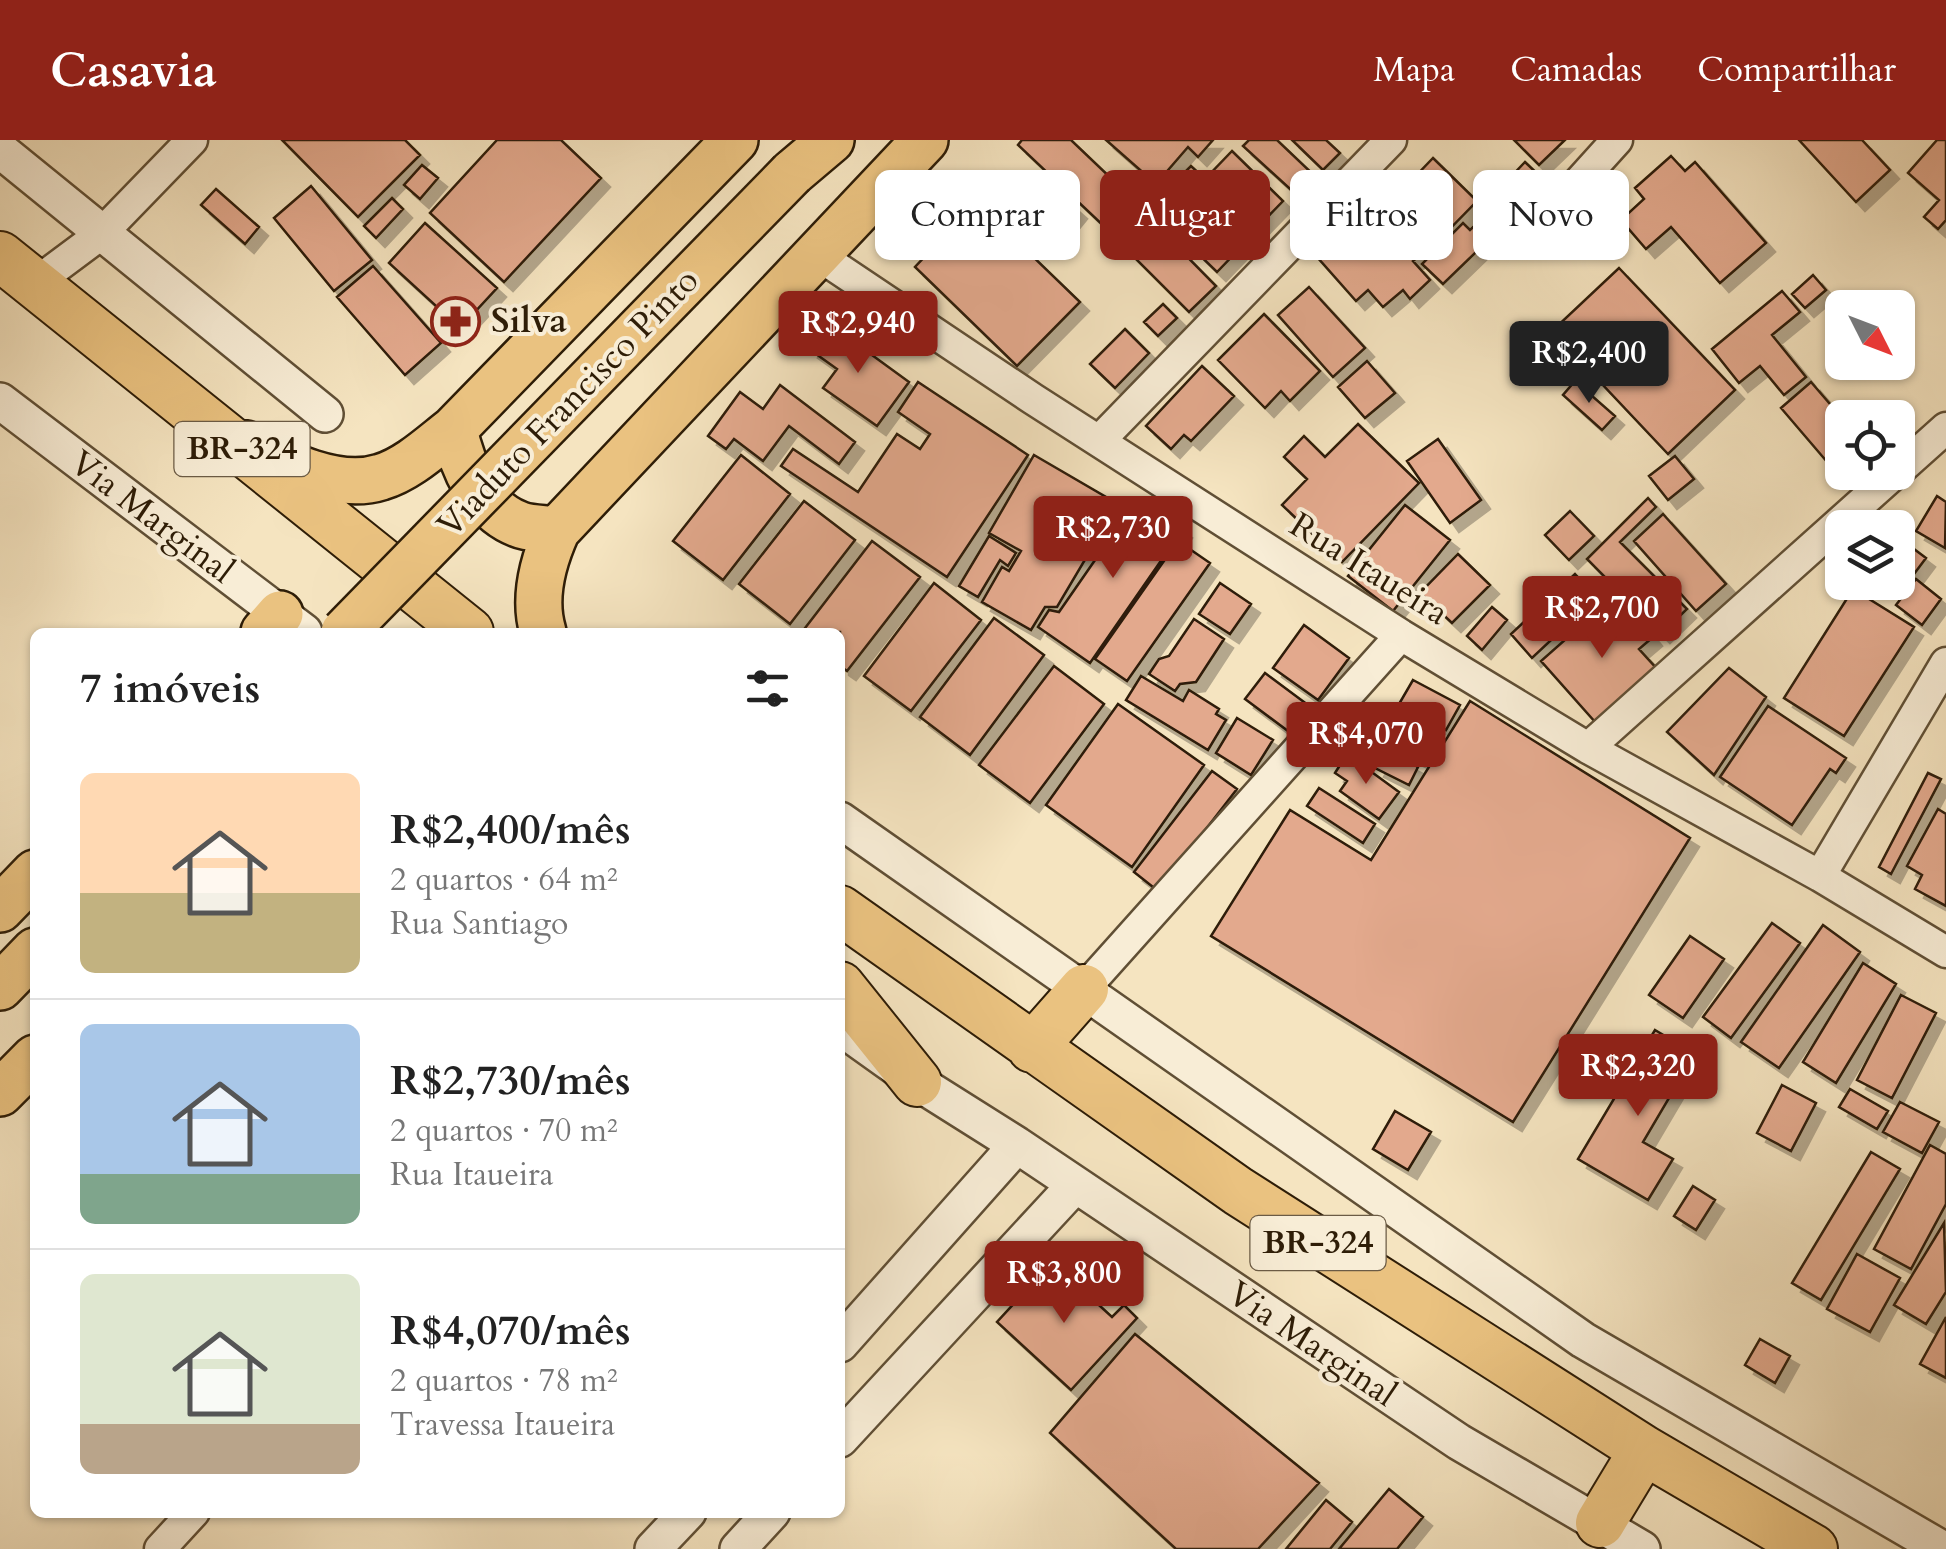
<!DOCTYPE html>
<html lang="pt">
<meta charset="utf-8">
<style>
:root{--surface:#fff;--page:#f2f2f2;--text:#222;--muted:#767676;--line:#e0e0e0;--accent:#8f2418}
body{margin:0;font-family:Cardo,serif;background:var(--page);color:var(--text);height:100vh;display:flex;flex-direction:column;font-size:38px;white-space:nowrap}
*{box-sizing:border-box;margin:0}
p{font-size:32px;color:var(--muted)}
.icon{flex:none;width:55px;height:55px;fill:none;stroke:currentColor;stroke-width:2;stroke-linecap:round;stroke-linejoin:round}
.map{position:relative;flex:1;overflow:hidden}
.panel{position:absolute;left:30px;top:488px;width:815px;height:890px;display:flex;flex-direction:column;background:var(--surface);border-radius:15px;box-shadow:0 2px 8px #0004}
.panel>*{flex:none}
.banner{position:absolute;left:875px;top:30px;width:920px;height:90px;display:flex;gap:20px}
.needle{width:65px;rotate:132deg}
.controls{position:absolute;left:1825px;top:150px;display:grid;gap:20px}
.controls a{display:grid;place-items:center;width:90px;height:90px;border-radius:15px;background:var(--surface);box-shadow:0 2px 8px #0004;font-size:50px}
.price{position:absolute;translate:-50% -85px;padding:0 22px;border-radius:10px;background:var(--accent);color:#fff;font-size:32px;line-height:65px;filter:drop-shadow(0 2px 5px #0008)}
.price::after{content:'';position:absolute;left:50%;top:60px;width:30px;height:22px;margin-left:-15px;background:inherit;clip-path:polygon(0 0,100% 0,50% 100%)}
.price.selected{background:#222;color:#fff}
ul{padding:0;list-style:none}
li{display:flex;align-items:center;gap:30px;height:250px;padding:0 50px}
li+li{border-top:2px solid var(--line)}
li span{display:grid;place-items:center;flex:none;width:280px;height:200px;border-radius:15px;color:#555}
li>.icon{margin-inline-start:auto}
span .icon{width:120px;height:120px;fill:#fffc;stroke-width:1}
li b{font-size:42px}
h2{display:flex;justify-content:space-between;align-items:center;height:120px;padding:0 50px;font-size:42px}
.tag{padding:0 35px;border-radius:15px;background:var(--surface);box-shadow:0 2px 8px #0004;font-size:35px;line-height:90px}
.tag.selected{background:var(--accent);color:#fff}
header{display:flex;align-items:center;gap:60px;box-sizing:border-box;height:140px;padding:0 50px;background:var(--accent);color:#fff}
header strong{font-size:48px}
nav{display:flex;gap:55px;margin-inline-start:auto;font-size:35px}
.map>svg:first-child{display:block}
.building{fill:#e3a98d;stroke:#2e1d07;stroke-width:2.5;filter:url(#shadow)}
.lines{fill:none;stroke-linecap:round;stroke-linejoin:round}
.minor-casing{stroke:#604f35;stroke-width:35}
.tertiary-casing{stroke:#604f35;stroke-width:40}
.primary-casing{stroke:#2e1d07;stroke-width:50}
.trunk-casing{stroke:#2e1d07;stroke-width:52}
.minor{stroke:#f8edd6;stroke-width:30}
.tertiary{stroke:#f8edd6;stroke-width:35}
.primary{stroke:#eac280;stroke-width:45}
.trunk{stroke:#eac280;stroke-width:48}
.primary-bridge-casing{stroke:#2e1d07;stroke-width:50;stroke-linecap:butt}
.primary-bridge{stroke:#eac280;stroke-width:45}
.labels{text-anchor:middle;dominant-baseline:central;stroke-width:8;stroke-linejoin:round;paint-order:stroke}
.shield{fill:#f8edd6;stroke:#6b5b45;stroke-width:2.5}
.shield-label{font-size:32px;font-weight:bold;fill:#2e1d07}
.poi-label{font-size:35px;font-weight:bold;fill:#2e1d07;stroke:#f8edd6;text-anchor:start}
.street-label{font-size:35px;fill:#2e1d07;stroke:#f8edd6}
</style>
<header>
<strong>Casavia</strong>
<nav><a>Mapa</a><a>Camadas</a><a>Compartilhar</a></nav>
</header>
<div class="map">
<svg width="1946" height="1409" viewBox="0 0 1946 1409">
<defs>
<filter id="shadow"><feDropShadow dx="9" dy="9" stdDeviation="0" flood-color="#0004"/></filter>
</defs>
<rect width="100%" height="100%" fill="#f5e4c0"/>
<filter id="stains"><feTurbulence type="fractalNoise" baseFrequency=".002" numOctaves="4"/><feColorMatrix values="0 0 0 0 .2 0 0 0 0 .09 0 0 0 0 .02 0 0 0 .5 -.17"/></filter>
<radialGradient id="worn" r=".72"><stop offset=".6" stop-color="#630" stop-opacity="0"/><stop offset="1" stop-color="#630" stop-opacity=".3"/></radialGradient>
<!-- building -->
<path class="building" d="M282,0H405L420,15L358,77Z
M497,0H561L601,38L504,142L430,73Z
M1022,0H1071L1136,62L1109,91L1018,5Z
M1106,0H1213L1198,17L1188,7L1156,44Z
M1249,0H1277L1317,38L1300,58L1243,6Z
M1292,0H1326L1340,13L1323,30Z
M1514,0H1565L1539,25Z
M1799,0H1862L1890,30L1856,62Z
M1937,0H1946V80L1938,89L1924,77L1939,60L1908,33Z
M1232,11L1283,61L1255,90L1231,67L1221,77L1179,38L1191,26L1205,39Z
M1671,16L1685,31L1695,22L1766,103L1720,143L1671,87L1646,109L1621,80L1644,59L1635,48Z
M1433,18L1477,61L1433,106L1389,64Z
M1525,22L1544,40L1525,59L1507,41Z
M422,25L438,38L420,59L404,45Z
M1177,41L1242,106L1217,132L1151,68Z
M311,46L372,120L334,151L274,78Z
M1052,47L1078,70L1069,81L1043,57Z
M216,49L259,87L245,104L201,65Z
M392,58L403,69L376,98L364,86Z
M1493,68L1507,82L1443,144L1422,124L1463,83L1470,90Z
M1374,70L1402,101L1412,92L1427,109L1413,121L1430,140L1410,159L1403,150L1383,167L1368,150L1356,161L1318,118Z
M1142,71L1216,146L1189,172L1115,98Z
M995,80L1080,162L1017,226L915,127L946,94L965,112Z
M425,83L497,148L460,188L389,123Z
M373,126L441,203L405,235L337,157Z
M1619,128L1735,250L1668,314L1552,191Z
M1813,135L1826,150L1805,168L1792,154Z
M1309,147L1365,208L1333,237L1278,175Z
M1782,151L1800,172L1772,195L1806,237L1784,255L1760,226L1739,243L1712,209Z
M1163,164L1177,178L1158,196L1144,182Z
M1264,174L1320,231L1290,261L1281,251L1265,268L1218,220Z
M828,183L909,242L877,286L823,248L837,229L809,209Z
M1125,189L1149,213L1115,248L1090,224Z
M1367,221L1395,253L1365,278L1338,247Z
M1202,226L1234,256L1191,301L1184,295L1171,309L1146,286Z
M1575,241L1615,276L1602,290L1563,255Z
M918,242L1028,315L947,437L781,326L793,309L858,352L897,294L920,309L930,294L898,272Z
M1811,242L1842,278V322L1834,330L1781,268Z
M780,245L855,302L839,324L789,286L763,321L734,299L726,309L708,296L740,252L763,269Z
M1358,284L1419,343L1342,422L1282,365L1307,339L1284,317L1304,296L1325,317Z
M1438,299L1481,360L1450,383L1407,321Z
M741,315L790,354L723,440L673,401Z
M1034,315L1118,364L1057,467H1045L1031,490L982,462L1002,427L1009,431L1021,411L989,393Z
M1675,316L1694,339L1668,360L1649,336Z
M1937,356L1946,362L1945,408L1916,391Z
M1138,358L1183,389L1090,523L1038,487L1049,470L1059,472Z
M1648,358L1656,367L1620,402L1687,469L1661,494L1587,419Z
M804,361L855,400L790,484L739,444Z
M1405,365L1450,400L1393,471L1348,436Z
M1570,371L1594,396L1569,420L1545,395Z
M1663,374L1726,444L1696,471L1634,401Z
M989,396L1016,413L1008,426L1000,420L978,457L959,446Z
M1898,397L1926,418L1899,454L1883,442H1898Z
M872,401L920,437L847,531L840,526V492H802Z
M1178,401L1210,423L1127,541L1095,519Z
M1458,414L1490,445L1452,483L1420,453Z
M1575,434L1597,457L1532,518L1511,494Z
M1916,439L1941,459L1922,485L1896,465Z
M934,443L981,480L911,571L864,536Z
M1220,443L1251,464L1230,494L1199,474Z
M1853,449L1914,487L1844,596L1784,558Z
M1610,460L1625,477L1632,472L1653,497L1639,509L1657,529L1596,583L1541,521Z
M1492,467L1507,480L1482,510L1467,496Z
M994,478L1044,515L970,615L920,577Z
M1194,479L1224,499L1196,542L1180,544L1175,551L1149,534L1159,519L1169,516Z
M1304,485L1349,518L1318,560L1273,528Z
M1054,526L1104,564L1030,663L979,625Z
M1729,528L1766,557L1714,635L1667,592Z
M1265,533L1312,568L1292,594L1245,559Z
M1141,536L1183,561L1189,550L1219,569L1216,574L1226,580L1208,610L1126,560Z
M1413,540L1460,565L1446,590L1399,564Z
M1470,561L1690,698L1513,982L1211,796L1290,670L1371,720Z
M1118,564L1204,625L1132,727L1046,665Z
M1768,566L1846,618L1836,633L1830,629L1792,685L1720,637Z
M1397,575L1442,594L1428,623L1361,594L1367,579L1391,589Z
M1237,578L1273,600L1251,635L1216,613Z
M1362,598L1418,627L1409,645L1375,628L1382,616L1359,604Z
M1347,614L1399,652L1379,679L1340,651L1347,641L1335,633Z
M1212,631L1237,649L1158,751L1134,732Z
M1928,633L1941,639L1891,734L1879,727Z
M1319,648L1375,684L1363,703L1307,666Z
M1938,669L1946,674V766L1915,749L1922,735L1907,726Z
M1772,783L1800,803L1731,898L1703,877Z
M1823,785L1860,812L1779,928L1741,902Z
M1690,796L1724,819L1683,878L1649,855Z
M1863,823L1896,844L1836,943L1803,922Z
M1901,855L1936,873L1892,958L1857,940Z
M1655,890L1695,914L1643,1002L1673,1019L1648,1060L1578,1019Z
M1782,945L1816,963L1791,1011L1757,993Z
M1850,949L1888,971L1877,989L1839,967Z
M1900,962L1939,982L1922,1013L1883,992Z
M1395,971L1431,992L1408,1030L1373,1009Z
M1930,1005L1946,1014V1064L1911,1129L1874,1109Z
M1871,1012L1900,1029L1821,1160L1792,1143Z
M1693,1046L1715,1060L1696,1090L1674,1076Z
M1944,1083L1946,1152L1926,1184L1894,1165Z
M1857,1114L1900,1138L1870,1192L1827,1169Z
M1052,1122L1112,1177L1124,1165L1137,1178L1071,1250L997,1182Z
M1946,1177V1238L1920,1224Z
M1135,1194L1319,1343L1258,1409H1176L1050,1293Z
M1760,1199L1790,1216L1775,1243L1745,1225Z
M1389,1349L1423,1377L1397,1409H1339Z
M1326,1360L1352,1382L1330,1409H1286Z"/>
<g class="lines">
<defs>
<path id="minor" d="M1561,62L1617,0
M818,115L1033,259L1401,495L1588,608L1820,736L1946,812
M34,144L101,94L192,0
M1099,301L1391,0
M1898,331L1946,288
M1588,608L1896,332
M1820,736L1946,523
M1084,849L1401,495
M160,1409L194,1372"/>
<path id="tertiary" d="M0,10L325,274
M0,261L304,492
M840,680L1583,1200L1942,1409
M840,887L917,942L1017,1005L1459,1302L1642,1409
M840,1204L1017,1005
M840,1299L1075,1045
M653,1409L688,1372
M738,1409L772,1372"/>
<path id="primary" d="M792,33L831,0
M454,289C462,326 480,369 518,384C529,389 545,388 557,390
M246,304C285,324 338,351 381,337C408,329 432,306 454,289L735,0
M264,492L280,474
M543,492C533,459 543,421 557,390L925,0
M0,769L35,733
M0,847L35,811
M0,953L35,918"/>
<path id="trunk" d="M0,116L469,492
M840,770L1238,1051L1644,1310L1813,1409
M840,846L917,942
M1032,908L1084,849
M1600,1383L1644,1310"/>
</defs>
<!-- minor casing -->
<use href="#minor" class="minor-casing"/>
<!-- tertiary casing -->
<use href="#tertiary" class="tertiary-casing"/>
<!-- primary casing -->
<use href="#primary" class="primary-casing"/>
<!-- trunk casing -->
<use href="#trunk" class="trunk-casing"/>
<!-- minor -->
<use href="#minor" class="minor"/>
<!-- tertiary -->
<use href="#tertiary" class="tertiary"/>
<!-- primary -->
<use href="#primary" class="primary"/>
<!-- trunk -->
<use href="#trunk" class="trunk"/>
<defs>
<path id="primary-bridge" d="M344,492L792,33"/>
</defs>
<!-- primary-bridge casing -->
<use href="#primary-bridge" class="primary-bridge-casing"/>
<!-- primary-bridge -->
<use href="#primary-bridge" class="primary-bridge"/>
</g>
<!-- icons -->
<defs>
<symbol id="pharmacy-ring" viewBox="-11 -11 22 22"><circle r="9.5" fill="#f8edd6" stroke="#8f2418" stroke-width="1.5"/><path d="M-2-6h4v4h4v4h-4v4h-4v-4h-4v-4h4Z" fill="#8f2418"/></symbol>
</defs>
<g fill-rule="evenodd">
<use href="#pharmacy-ring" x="428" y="154" width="55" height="55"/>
</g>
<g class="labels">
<!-- shield labels -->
<g class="shield">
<rect x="174.5" y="282" width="135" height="54" rx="8"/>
<rect x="1250.5" y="1076" width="135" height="54" rx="8"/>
</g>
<g class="shield-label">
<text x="242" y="309">BR-324</text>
<text x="1318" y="1103">BR-324</text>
</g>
<!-- poi labels -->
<g class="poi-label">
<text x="491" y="181">Silva</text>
</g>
<!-- street labels -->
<g class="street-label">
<text transform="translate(568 263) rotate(-46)">Viaduto Francisco Pinto</text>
<text transform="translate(152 377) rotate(37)">Via Marginal</text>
<text transform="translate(1369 429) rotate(32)">Rua Itaueira</text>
<text transform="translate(1312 1204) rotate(34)">Via Marginal</text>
</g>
</g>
<rect width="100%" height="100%" filter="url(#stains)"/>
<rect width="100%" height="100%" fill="url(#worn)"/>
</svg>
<div class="controls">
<a><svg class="needle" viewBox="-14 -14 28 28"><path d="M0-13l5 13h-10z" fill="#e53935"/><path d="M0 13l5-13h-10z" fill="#767676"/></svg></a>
<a><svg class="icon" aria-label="locate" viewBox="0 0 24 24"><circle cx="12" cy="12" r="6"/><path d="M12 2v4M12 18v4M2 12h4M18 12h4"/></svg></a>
<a><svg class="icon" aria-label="layers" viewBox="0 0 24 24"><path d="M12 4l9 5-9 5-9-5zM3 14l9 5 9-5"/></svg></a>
</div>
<b class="price" style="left:858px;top:236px">R$2,940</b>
<b class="price selected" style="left:1589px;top:266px">R$2,400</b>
<b class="price" style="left:1113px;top:441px">R$2,730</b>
<b class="price" style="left:1602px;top:521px">R$2,700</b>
<b class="price" style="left:1366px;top:647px">R$4,070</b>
<b class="price" style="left:1638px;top:979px">R$2,320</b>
<b class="price" style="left:1064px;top:1186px">R$3,800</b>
<div class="banner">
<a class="tag">Comprar</a>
<a class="tag selected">Alugar</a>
<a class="tag">Filtros</a>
<a class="tag">Novo</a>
</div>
<section class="panel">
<h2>7 imóveis<svg class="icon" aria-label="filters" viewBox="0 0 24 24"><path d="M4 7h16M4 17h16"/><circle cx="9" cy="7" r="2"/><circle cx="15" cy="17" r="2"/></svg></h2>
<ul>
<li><span style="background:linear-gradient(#ffd9b3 60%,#c2b280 0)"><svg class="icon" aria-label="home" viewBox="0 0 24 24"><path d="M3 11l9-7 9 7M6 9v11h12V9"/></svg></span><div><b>R$2,400/mês</b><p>2 quartos · 64 m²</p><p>Rua Santiago</p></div></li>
<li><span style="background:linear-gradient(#a9c7e8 75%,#7fa58c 0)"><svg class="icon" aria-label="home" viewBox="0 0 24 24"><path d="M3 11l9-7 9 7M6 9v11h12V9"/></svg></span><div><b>R$2,730/mês</b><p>2 quartos · 70 m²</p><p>Rua Itaueira</p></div></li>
<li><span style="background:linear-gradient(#dfe7d0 75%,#b9a48a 0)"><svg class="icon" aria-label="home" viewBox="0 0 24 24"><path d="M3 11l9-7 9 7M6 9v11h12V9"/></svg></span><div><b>R$4,070/mês</b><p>2 quartos · 78 m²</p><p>Travessa Itaueira</p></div></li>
</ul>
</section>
</div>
